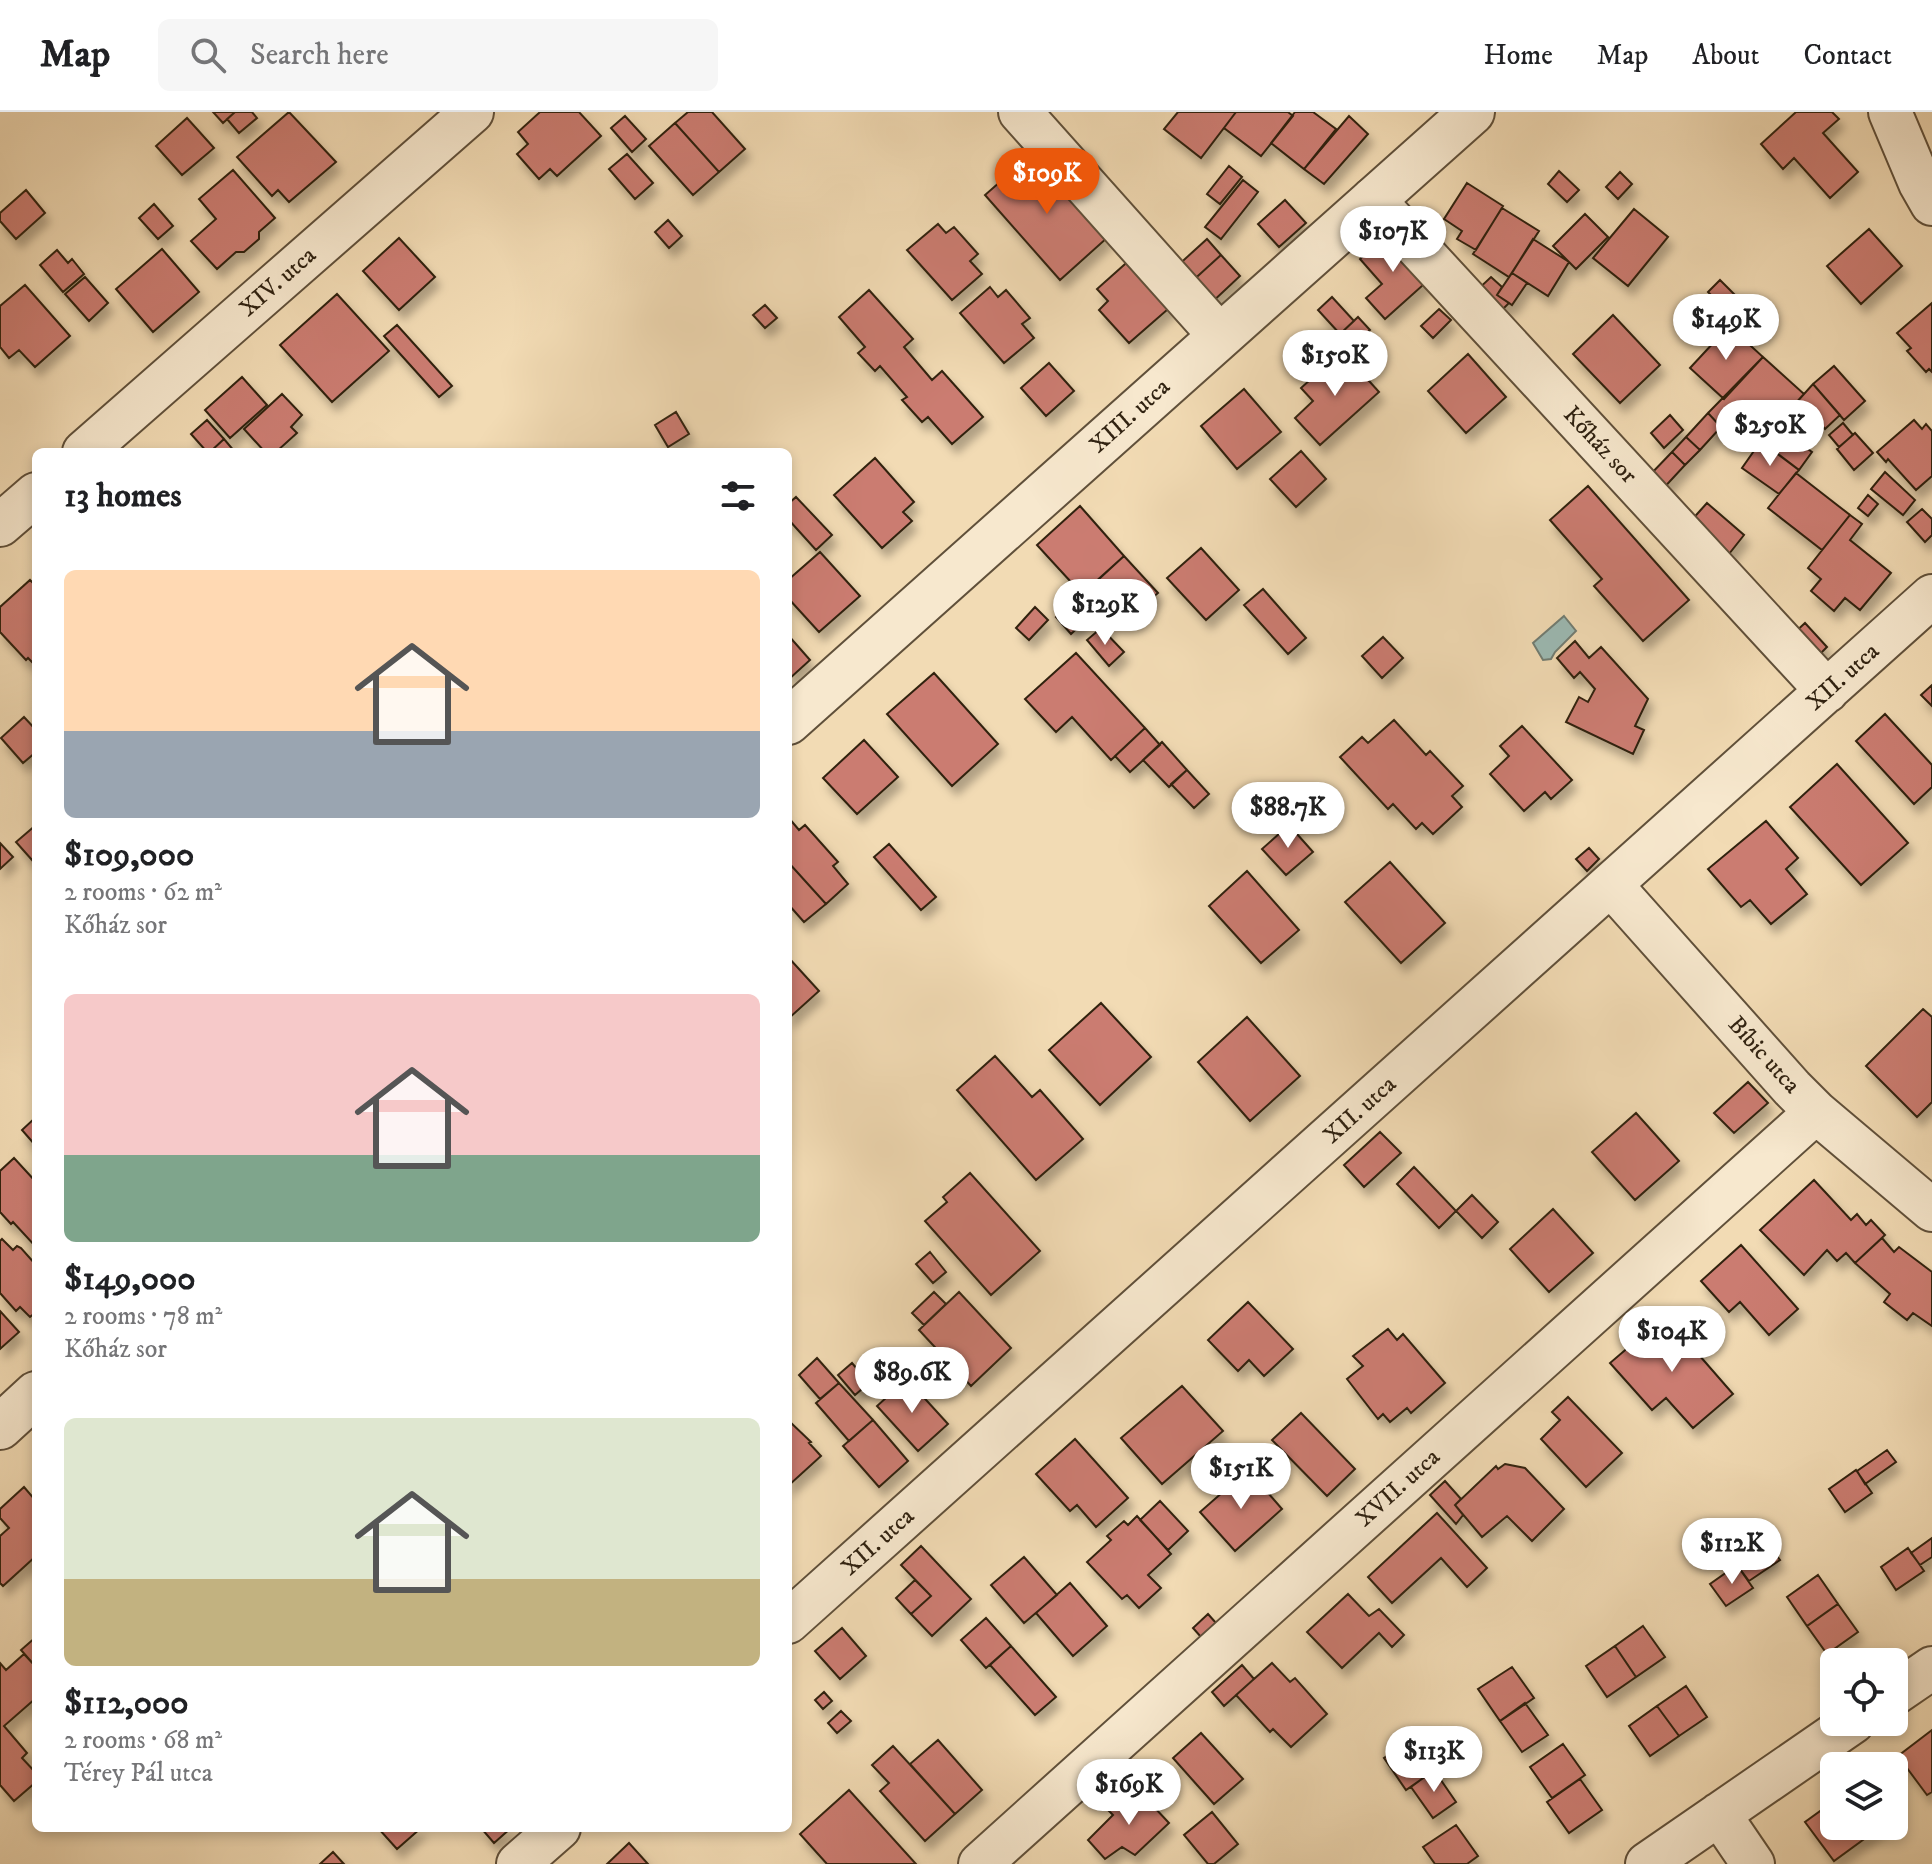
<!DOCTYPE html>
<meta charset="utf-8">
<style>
:root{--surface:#fff;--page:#f6f6f6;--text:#202124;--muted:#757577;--line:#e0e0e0;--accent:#ea580c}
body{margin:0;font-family:"IM FELL DW Pica",serif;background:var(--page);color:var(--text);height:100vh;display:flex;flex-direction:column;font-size:30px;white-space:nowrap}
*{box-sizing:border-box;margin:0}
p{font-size:26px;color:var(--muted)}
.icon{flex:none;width:44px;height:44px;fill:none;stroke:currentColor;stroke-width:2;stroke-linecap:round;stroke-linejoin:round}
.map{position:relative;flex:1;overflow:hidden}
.panel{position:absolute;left:32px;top:336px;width:760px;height:1384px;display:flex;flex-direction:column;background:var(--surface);border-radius:12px;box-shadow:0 4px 12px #0003}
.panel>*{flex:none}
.buttons{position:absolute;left:1820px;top:1536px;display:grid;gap:16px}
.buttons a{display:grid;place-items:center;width:88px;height:88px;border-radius:12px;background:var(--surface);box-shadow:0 4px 12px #0003;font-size:40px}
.price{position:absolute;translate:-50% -68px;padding:0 18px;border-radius:28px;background:#fff;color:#222;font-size:26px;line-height:52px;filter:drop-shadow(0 2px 4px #0008)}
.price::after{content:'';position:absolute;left:50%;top:48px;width:24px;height:18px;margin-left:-12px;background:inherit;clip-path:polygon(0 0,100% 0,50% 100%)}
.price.active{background:var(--accent);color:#fff}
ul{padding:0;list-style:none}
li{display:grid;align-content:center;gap:16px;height:424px;padding:0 32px}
li span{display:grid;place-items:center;height:248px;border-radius:12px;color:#555}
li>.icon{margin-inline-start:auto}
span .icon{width:144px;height:144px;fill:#fffc;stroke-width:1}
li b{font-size:34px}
h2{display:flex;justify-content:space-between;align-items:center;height:96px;padding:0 32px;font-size:34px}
header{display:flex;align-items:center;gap:48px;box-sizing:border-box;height:112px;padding:0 40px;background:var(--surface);border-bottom:2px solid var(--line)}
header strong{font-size:38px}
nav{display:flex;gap:44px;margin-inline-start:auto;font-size:28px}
.search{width:560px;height:72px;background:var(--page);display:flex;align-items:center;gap:20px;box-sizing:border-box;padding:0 28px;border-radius:12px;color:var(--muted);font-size:30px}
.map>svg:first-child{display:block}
.water{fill:#9cbab4;stroke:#717d73;stroke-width:2}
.building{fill:#cb7c71;stroke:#302211;stroke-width:2;filter:url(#shadow)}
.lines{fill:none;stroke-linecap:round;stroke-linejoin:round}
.minor-casing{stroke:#60503a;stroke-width:46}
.tertiary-casing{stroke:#60503a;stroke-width:48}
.minor{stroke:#f7e8ce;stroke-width:42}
.tertiary{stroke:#f7e8ce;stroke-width:44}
.labels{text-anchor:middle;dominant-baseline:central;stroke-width:8;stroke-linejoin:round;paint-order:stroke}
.street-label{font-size:24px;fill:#302211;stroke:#f7e8ce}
</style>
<header>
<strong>Map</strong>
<div class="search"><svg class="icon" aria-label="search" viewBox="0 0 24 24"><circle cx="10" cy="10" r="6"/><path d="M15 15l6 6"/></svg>Search here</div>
<nav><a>Home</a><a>Map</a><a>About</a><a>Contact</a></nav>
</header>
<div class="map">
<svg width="1932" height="1752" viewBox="0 0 1932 1752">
<defs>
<filter id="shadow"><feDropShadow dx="5" dy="9" stdDeviation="4" flood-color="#0004"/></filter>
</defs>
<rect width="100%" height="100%" fill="#f2dbb4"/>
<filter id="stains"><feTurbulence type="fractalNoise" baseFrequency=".0025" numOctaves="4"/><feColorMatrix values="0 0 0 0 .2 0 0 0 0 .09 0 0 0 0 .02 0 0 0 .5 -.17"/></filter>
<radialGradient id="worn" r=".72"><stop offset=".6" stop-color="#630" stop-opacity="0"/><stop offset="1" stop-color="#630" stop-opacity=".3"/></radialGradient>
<!-- water -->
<path class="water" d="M1564,504L1576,519L1555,540L1551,547L1543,548L1533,531Z"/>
<!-- building -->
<path class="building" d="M213,0H235L223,11Z
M235,0H252L257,6L239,21L227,7Z
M289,0L336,50L289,90L278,78L272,84L237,45Z
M540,0H579L601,24L557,64L550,57L539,67L517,42L528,32L518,20Z
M688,0H712L745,37L719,60L675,11Z
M1178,0H1236L1201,46L1164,17Z
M1236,0H1288L1293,4L1261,44L1224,16Z
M1295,0H1313L1336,17L1304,57L1271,31Z
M1796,0H1832L1839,7L1823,21L1858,60L1830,86L1794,46L1783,57L1761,32Z
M625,4L646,27L632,40L611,16Z
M1349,4L1368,22L1324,72L1304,57Z
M187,6L214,36L182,63L156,34Z
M675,11L719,60L693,83L649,34Z
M1033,41L1108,125L1060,168L985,83Z
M627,42L653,71L635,87L609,57Z
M1229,54L1242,65L1220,92L1207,82Z
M233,58L275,106L259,120V127L244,140H236L217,157L191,129L216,107L199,87Z
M1559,59L1579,78L1567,90L1548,72Z
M1620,60L1632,72L1618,87L1606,75Z
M1243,68L1258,80L1221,127L1205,115Z
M1467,71L1503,94L1476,138L1457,127L1462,119L1444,107Z
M26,78L45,101L16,127L0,109V101Z
M1285,88L1306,111L1279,135L1258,112Z
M154,92L173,114L158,127L139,106Z
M1502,96L1539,119L1509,165L1473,142Z
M1634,97L1668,125L1628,174L1593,146Z
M1585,102L1608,125L1576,157L1553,134Z
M668,108L682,124L669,136L655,120Z
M938,112L946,121L954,115L978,142L970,149L982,162L952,188L907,138Z
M1869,117L1902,154L1861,192L1827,154Z
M1390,119L1432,165L1385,207L1366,186L1382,172L1360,147Z
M399,126L435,165L399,198L363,159Z
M1207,127L1221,143L1189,172L1175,156Z
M1533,127L1569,150L1548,184L1512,161Z
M162,137L199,180L153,220L116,177Z
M57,138L68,151L72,147L84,162L63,180L40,153Z
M1221,143L1240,164L1209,193L1189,172Z
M1133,145L1175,191L1129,231L1099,198L1108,189L1097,177Z
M1512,161L1527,171L1512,193L1497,183Z
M85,165L108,191L89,209L65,182Z
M1491,165L1502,175L1497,183L1509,191L1496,204L1474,181Z
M1720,168L1743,191L1731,203L1708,180Z
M25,173L70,224L35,255L19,238L9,246L0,235V194Z
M990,175L998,185L1006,178L1030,206L1022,212L1034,226L1004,251L960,201Z
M869,178L913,227L904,235L932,268L942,259L983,305L952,332L928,305L922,310L902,288L907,285L880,254L875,259L858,241L865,235L839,205Z
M337,182L389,239L332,290L280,233Z
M1332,185L1354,209L1340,222L1318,198Z
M1932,191V260L1929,257L1926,260L1907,239L1911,236L1897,221Z
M765,193L777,206L765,216L753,203Z
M1439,197L1451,208L1433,226L1421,214Z
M1613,203L1660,253L1620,291L1573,242Z
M1358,205L1370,218L1352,235L1340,222Z
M397,213L452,274L439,285L384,224Z
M1729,214L1763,245L1724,287L1690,256Z
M1342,239L1379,280L1320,333L1295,306L1313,289L1301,276Z
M1468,242L1506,285L1466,321L1428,279Z
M1763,245L1804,282L1765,325L1738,301L1721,315L1708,301Z
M1049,251L1074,279L1046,304L1021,276Z
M1834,254L1865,289L1844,308L1813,272Z
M242,265L267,293L230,326L205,298Z
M1813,272L1840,303L1825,317L1820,311L1816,315L1795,292Z
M1244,277L1281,320L1237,357L1201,314Z
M282,282L302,303L291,315L297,321L276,340H265L244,317Z
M676,300L689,322L668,335L655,313Z
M1708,301L1721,315L1700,338L1686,325Z
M1670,303L1683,318L1664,336L1651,321Z
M207,308L224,327L210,340H207L191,322Z
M1914,308L1922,317L1926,312L1932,319V364L1916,378L1888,347L1886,350L1877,340Z
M1843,311L1853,323L1839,335L1829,323Z
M1779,317L1812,340L1799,358L1767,334Z
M1855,321L1873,341L1854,358L1837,337Z
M1686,325L1700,338L1685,353L1672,340Z
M224,327L235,340H210Z
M1761,329L1799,358L1779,382L1742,356Z
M1301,339L1326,367L1296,395L1270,367Z
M1672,340L1685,353L1660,380L1647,366Z
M875,346L914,390L903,400L912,409L882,436L834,383Z
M1885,360L1915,388L1903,403L1871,377Z
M1796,361L1850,403L1822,438L1768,396Z
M1588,374L1689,488L1643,529L1594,474L1602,467L1550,408Z
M1868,383L1878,392L1868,404L1858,396Z
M796,385L832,423L816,438L788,407V392Z
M1707,391L1744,423L1725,447L1689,411Z
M1080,394L1124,444L1082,482L1037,433Z
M1922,397L1932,407V423L1925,430L1907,410Z
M1850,403L1862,412L1850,428L1891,461L1860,498L1845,486L1834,499L1811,479L1821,467L1808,456Z
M1201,436L1239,478L1206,508L1167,466Z
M820,440L860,484L819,520L788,486V468Z
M1124,444L1158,481L1132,503L1099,467Z
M30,468L36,474V554L28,546L26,548L0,520V495Z
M1263,477L1306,526L1288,542L1244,493Z
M1069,493L1084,510L1071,522L1056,505Z
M1035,495L1048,508L1029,528L1016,516Z
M1805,511L1827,535L1814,548L1792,523Z
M1101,516L1124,540L1109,554L1087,528Z
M788,523L810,548L788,568Z
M1383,525L1403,546L1382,566L1362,544Z
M1575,529L1589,546L1601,535L1648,587L1635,614L1644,618L1633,642L1566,610L1579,585L1588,590L1595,577L1580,560L1574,566L1557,546Z
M1076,541L1145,616L1111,648L1072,605L1056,620L1025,587Z
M934,561L998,632L952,674L887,602Z
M1932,573V594L1921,583Z
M1885,602L1932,653V675L1914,692L1856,629Z
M24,605L36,618V640L23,651L1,626Z
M1394,608L1426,643L1430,639L1463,674L1452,684L1462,695L1433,722L1422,711L1416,717L1393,692L1388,697L1340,645L1362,625L1368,631Z
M1522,614L1572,668L1551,687L1545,680L1524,699L1490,662L1509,644L1500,634Z
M1145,616L1160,633L1130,660L1115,644Z
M864,628L898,665L857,702L823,666Z
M1162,630L1187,658L1169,675L1143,648Z
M1837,652L1908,731L1861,773L1790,695Z
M1187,658L1209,682L1194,696L1171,672Z
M788,705L799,718L805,713L838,750L833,754L848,772L826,792L788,750Z
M1766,709L1798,746L1786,757L1807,782L1771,812L1750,788L1741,795L1708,757Z
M36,713V744L32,748L16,730Z
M1289,713L1313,740L1286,763L1262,737Z
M0,731L13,745L0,757Z
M889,732L936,785L921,798L874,745Z
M1589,736L1599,747L1587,759L1576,747Z
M788,750L826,792L804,810L788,792Z
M1390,750L1445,811L1401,851L1345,790Z
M1247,759L1299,818L1261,851L1209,794Z
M788,845L819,879L788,907Z
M1101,891L1151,945L1100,993L1049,938Z
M1923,897L1932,905V990L1917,1005L1866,954Z
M1247,905L1300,964L1250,1009L1198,950Z
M995,944L1032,985L1040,978L1083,1027L1036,1068L957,978Z
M1748,970L1768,991L1734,1021L1714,1001Z
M1636,1001L1679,1049L1635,1088L1592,1040Z
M36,1005V1034L22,1018Z
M1380,1020L1401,1041L1364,1075L1344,1053Z
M14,1046L36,1070V1135L13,1110L11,1112L0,1100V1059Z
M1414,1055L1456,1099L1439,1116L1397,1072Z
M970,1061L1040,1139L991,1183L925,1109L947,1090L943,1085Z
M1814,1068L1851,1108L1857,1102L1866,1113L1871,1108L1885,1123L1855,1151L1846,1141L1837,1149L1827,1138L1804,1163L1760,1118Z
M1472,1083L1498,1110L1482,1126L1456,1099Z
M1553,1097L1593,1141L1549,1180L1510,1137Z
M1882,1126L1894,1140L1899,1135L1932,1160V1214L1913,1201L1907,1208L1884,1190L1890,1182L1855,1151Z
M2,1127L13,1138L17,1134L21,1136L36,1153V1200L30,1205L20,1195L16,1199L0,1181V1129Z
M1741,1133L1798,1197L1769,1223L1740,1190L1729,1200L1701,1169Z
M930,1140L946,1160L933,1171L916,1152Z
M934,1180L946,1192L924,1213L912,1201Z
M959,1180L1011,1236L971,1274L919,1218Z
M1248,1190L1293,1237L1264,1264L1249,1248L1238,1259L1208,1228Z
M0,1199L19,1220L0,1237Z
M1665,1204L1733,1282L1693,1316L1666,1286L1652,1298L1610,1251Z
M1388,1217L1397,1228L1403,1222L1445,1271L1411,1301L1407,1296L1390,1310L1383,1302L1378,1307L1347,1267L1363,1254L1353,1244Z
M817,1246L839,1271L820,1287L799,1263Z
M852,1251L869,1271L855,1283L838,1263Z
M899,1259L907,1267L891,1281L883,1274Z
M907,1267L948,1312L918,1339L877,1294Z
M839,1271L873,1308L849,1329L816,1291Z
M1182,1274L1223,1319L1162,1372L1121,1326Z
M1568,1285L1622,1341L1586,1375L1541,1327L1560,1308L1552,1300Z
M1301,1301L1355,1357L1327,1384L1272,1328Z
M788,1308L811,1330L809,1331L821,1344L788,1374Z
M873,1308L908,1349L879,1375L843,1334Z
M1075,1327L1128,1386L1096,1415L1077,1393L1070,1399L1036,1362Z
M1887,1338L1896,1350L1865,1372L1857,1359Z
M1505,1352L1525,1356L1564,1397L1532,1429L1507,1404L1482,1425L1455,1393L1496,1354L1498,1357Z
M1248,1358L1282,1397L1235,1439L1200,1400Z
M1856,1358L1872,1381L1845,1400L1829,1377Z
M1445,1369L1461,1387L1455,1393L1463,1403L1456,1412L1430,1383Z
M24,1375L36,1389V1444L3,1474L0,1471V1424L9,1416L0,1406V1397Z
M1160,1389L1188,1419L1168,1438L1140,1408Z
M1437,1401L1487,1456L1467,1475L1441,1446L1392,1491L1368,1465Z
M1137,1404L1171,1442L1148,1463L1161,1476L1139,1496L1127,1483L1122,1487L1087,1450L1111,1428L1107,1424L1124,1409L1128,1413Z
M1932,1426V1445L1920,1453L1911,1441Z
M921,1434L971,1487L932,1524L911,1502L931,1484L901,1453Z
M1771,1436L1780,1448L1749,1469L1740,1457Z
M1908,1436L1924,1459L1896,1478L1881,1455Z
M1024,1445L1057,1483L1024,1511L991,1473Z
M1737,1453L1753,1476L1726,1494L1710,1472Z
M1818,1463L1838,1492L1807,1514L1787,1485Z
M915,1468L931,1484L911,1502L896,1486Z
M1070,1471L1107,1514L1073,1544L1036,1501Z
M1348,1482L1369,1504L1379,1497L1404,1523L1392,1535L1379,1521L1342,1556L1307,1520Z
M1838,1492L1858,1520L1827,1542L1807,1514Z
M1208,1502L1216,1511L1201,1525L1193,1516Z
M986,1506L1011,1534L986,1556L961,1528Z
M1643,1514L1665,1545L1636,1565L1615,1534Z
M842,1516L866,1544L840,1567L815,1539Z
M36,1525V1555L21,1538Z
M1011,1534L1056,1585L1035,1603L990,1553Z
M1615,1534L1636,1565L1607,1585L1586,1554Z
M24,1542L36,1555V1586L4,1614L27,1641L22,1646L36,1661V1670L14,1689L0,1673V1551L6,1558Z
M1272,1551L1290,1570L1295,1566L1327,1602L1291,1635L1273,1617L1270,1620L1236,1583Z
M1242,1553L1254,1567L1224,1594L1212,1580Z
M1512,1555L1534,1586L1500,1609L1478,1577Z
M1686,1574L1707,1605L1679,1624L1657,1594Z
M824,1580L832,1589L823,1597L815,1588Z
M1525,1591L1548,1623L1522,1640L1500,1609Z
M1657,1594L1679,1624L1650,1644L1629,1614Z
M841,1599L851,1609L837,1621L828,1611Z
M1932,1618V1680L1927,1683L1898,1644Z
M1201,1621L1243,1667L1214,1692L1173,1646Z
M1417,1623L1439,1655L1406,1678L1384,1646Z
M938,1628L982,1678L955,1702L910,1652Z
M1563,1632L1585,1663L1552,1686L1530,1655Z
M893,1634L955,1702L925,1729L880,1679L889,1671L872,1653Z
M1434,1658L1456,1690L1433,1706L1411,1675Z
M1580,1667L1602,1698L1569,1721L1547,1690Z
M849,1678L916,1752H827L800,1722Z
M1140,1680L1169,1711L1135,1743L1122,1735L1105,1747L1088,1728L1113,1703L1109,1699L1124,1684L1129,1690Z
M1834,1689V1714H1882L1834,1749L1805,1710Z
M1212,1700L1238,1732L1214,1752H1208L1184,1723Z
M1456,1713L1478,1744L1467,1752H1435L1423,1735Z
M378,1716H421L397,1737Z
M481,1716H511L494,1731Z
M629,1731L648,1752H607Z
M333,1740L344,1752H320Z"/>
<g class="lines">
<defs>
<path id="minor" d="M1020,0L1220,224
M1890,0L1920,71L1932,92
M1373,87L1827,579
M84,340L472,0
M0,413L36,382
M1611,773L1792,976L1816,1000L1932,1098
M788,1510L1932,484
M1894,1582L1932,1556
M1719,1702L1753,1752
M518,1752L559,1716
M980,1752L1816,1000
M1647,1752L1853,1610"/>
<path id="tertiary" d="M788,610L1472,0
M0,1315L36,1282"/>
</defs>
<!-- minor casing -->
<use href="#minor" class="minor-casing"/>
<!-- tertiary casing -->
<use href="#tertiary" class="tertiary-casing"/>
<!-- minor -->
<use href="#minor" class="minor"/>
<!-- tertiary -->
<use href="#tertiary" class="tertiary"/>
</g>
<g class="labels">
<!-- street labels -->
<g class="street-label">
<text transform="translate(278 170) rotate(-41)">XIV. utca</text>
<text transform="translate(1130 304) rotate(-42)">XIII. utca</text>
<text transform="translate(1600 333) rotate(47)">Kőház sor</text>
<text transform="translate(1843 565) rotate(-42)">XII. utca</text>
<text transform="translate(1764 943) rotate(48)">Bíbic utca</text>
<text transform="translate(1360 998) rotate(-42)">XII. utca</text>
<text transform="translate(1398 1376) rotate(-42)">XVII. utca</text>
<text transform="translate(878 1430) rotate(-42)">XII. utca</text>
</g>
</g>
<rect width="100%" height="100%" filter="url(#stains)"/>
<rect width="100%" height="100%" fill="url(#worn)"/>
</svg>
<div class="buttons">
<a><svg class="icon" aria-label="locate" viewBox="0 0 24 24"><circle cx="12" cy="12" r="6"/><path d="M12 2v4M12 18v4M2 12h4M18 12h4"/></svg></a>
<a><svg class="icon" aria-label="layers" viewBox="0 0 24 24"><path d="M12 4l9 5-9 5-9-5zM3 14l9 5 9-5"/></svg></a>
</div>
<b class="price active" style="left:1047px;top:104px">$109K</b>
<b class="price" style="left:1393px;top:162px">$107K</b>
<b class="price" style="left:1726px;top:250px">$149K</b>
<b class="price" style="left:1335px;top:286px">$150K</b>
<b class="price" style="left:1770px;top:356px">$250K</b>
<b class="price" style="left:1105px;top:535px">$129K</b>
<b class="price" style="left:1288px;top:738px">$88.7K</b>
<b class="price" style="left:1672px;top:1262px">$104K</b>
<b class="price" style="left:912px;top:1303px">$89.6K</b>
<b class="price" style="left:1241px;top:1399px">$151K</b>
<b class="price" style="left:1732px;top:1474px">$112K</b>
<b class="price" style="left:1434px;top:1682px">$113K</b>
<b class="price" style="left:1129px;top:1715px">$169K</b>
<section class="panel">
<h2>13 homes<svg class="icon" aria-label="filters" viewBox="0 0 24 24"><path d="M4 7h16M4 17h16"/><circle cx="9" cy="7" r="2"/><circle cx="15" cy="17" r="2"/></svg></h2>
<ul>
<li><span style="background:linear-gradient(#ffd9b3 65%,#9aa5b1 0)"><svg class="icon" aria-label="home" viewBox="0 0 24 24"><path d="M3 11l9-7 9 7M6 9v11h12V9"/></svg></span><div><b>$109,000</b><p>2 rooms · 62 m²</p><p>Kőház sor</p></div></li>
<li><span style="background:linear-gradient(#f6c9c9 65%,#7fa58c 0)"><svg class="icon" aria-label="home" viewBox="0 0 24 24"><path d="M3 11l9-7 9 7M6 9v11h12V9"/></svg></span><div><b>$149,000</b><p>2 rooms · 78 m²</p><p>Kőház sor</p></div></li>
<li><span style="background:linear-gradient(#dfe7d0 65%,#c2b280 0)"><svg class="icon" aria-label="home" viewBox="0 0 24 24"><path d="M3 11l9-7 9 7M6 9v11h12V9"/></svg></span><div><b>$112,000</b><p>2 rooms · 68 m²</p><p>Térey Pál utca</p></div></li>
</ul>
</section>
</div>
